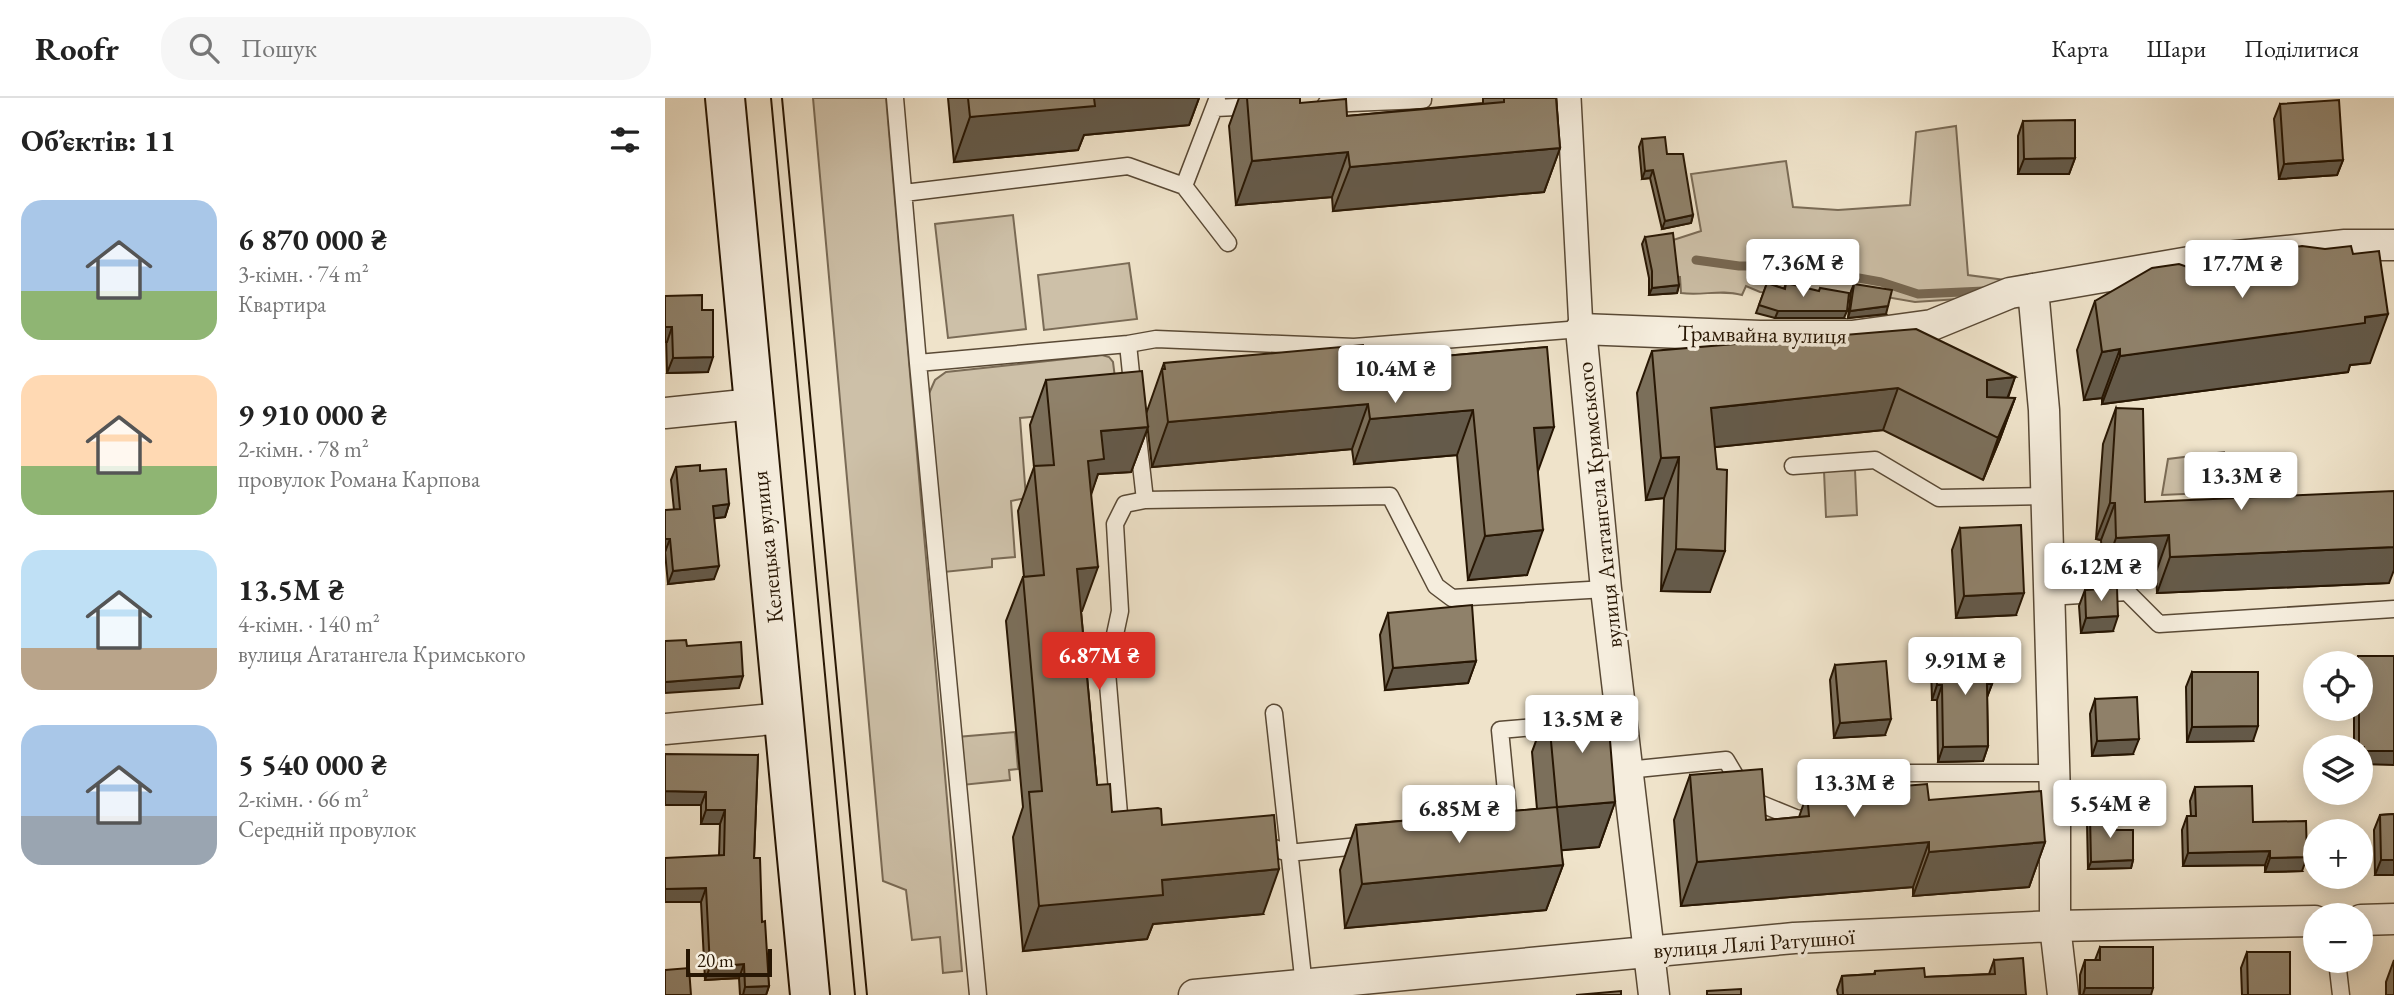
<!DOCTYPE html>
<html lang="uk">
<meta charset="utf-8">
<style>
:root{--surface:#fff;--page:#f6f6f6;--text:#222;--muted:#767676;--line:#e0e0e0;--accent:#d93025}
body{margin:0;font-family:"EB Garamond",serif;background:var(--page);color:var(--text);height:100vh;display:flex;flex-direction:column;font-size:26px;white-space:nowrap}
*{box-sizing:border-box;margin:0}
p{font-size:23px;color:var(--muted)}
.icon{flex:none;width:38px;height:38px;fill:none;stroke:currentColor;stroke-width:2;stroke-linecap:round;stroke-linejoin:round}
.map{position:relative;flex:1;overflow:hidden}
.sheet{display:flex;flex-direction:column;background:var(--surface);width:665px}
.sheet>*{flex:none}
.fabs{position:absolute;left:1638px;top:553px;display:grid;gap:14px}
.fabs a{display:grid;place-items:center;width:70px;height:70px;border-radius:50%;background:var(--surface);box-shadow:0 4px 18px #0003;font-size:35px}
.scale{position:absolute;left:21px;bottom:18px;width:86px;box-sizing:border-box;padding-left:7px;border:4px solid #271603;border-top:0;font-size:19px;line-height:24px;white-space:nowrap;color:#271603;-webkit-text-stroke:5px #f5eddd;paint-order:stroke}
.price{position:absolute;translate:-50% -60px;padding:0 16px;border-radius:7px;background:#fff;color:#222;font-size:23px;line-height:46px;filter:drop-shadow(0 2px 4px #0008)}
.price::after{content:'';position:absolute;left:50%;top:42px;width:21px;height:16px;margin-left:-10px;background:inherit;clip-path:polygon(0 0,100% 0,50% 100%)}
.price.selected{background:var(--accent);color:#fff}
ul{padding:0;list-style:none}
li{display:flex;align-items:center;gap:21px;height:175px;padding:0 21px}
li span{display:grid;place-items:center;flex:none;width:196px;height:140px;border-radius:21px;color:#555}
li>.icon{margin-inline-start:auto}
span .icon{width:84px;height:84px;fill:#fffc;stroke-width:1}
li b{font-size:30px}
h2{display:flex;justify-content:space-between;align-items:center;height:84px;padding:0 21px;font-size:30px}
header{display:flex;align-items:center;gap:42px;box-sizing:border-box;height:98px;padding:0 35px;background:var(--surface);border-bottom:2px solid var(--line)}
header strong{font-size:33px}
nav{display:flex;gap:38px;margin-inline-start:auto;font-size:24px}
.search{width:490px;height:63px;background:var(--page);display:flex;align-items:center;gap:18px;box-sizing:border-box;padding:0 24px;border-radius:28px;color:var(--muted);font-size:26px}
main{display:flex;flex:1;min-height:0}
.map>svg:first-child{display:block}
.green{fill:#cdc0a8;stroke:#7a6b56;stroke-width:2}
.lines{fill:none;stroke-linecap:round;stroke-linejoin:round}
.stream{stroke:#766752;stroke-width:9}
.service-casing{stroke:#594935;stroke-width:19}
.pedestrian-casing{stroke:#594935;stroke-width:26}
.minor-casing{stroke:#594935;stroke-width:33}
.secondary-casing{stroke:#271603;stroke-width:42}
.service{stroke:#f5eddd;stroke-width:16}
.pedestrian{stroke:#f5eddd;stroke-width:23}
.minor{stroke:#f5eddd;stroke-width:30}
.secondary{stroke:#f5eddd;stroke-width:38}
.tram{stroke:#271603;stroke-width:2}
.wall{fill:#7b6f5b;stroke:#271603;stroke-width:2}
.shaded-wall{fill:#645a4a;stroke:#271603;stroke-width:2}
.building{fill:#8f816a;stroke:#271603;stroke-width:2}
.labels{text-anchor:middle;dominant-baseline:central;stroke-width:7;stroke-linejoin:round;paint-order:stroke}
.street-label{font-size:23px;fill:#271603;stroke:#f5eddd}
</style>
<header>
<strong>Roofr</strong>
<div class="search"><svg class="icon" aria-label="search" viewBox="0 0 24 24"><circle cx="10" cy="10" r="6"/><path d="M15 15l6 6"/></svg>Пошук</div>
<nav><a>Карта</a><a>Шари</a><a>Поділитися</a></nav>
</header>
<main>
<section class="sheet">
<h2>Об’єктів: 11<svg class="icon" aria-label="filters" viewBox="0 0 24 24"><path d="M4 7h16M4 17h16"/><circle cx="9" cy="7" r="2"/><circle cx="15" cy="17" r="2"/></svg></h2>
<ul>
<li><span style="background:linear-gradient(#a9c7e8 65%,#8fb573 0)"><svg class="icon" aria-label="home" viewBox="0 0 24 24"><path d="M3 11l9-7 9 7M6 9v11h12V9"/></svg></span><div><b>6 870 000 ₴</b><p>3-кімн. · 74 m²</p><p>Квартира</p></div></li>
<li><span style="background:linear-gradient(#ffd9b3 65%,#8fb573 0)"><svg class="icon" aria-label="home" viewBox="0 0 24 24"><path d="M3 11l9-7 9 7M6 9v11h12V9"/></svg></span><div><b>9 910 000 ₴</b><p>2-кімн. · 78 m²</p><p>провулок Романа Карпова</p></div></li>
<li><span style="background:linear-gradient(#bfe0f5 70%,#b9a48a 0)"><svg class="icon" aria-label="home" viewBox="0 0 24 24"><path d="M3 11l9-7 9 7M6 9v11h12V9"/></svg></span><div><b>13.5M ₴</b><p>4-кімн. · 140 m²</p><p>вулиця Агатангела Кримського</p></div></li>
<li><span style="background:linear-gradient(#a9c7e8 65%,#9aa5b1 0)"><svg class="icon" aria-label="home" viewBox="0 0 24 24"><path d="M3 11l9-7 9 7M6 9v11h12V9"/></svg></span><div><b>5 540 000 ₴</b><p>2-кімн. · 66 m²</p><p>Середній провулок</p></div></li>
</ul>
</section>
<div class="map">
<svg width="1729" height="897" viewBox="0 0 1729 897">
<rect width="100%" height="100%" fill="#efe3ca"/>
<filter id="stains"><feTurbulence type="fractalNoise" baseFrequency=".00286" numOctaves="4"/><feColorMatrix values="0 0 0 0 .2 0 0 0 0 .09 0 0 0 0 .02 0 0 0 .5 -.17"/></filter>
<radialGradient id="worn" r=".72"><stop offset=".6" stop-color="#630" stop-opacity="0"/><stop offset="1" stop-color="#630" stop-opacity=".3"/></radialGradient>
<!-- green -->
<path class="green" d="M148,0H221L297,873L278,875L275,839L247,842L241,792L218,783Z
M1291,28L1303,177L1340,182L1322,199L1250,204L1187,193L1181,204L1095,194L1081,188L1077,197C1055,191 1038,198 1016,195L1015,179L1004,178L1005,143L1036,133L1026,76L1121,63L1128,109L1173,112L1245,107L1251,34Z
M348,117L361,231L283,240L270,126Z
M464,165L472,221L379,232L373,177Z
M437,257L444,259L448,264L454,311L355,320L361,400L346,403L350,459L327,461V469L279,474L262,300L270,282L281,274Z
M1559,354L1563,394L1497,397L1503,361Z
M1190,372L1192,417L1161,419L1159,373Z
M350,634L353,671L344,672L345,682L297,687L292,639Z"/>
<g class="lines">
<!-- stream -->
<path class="stream" d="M1031,162L1074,168H1141L1177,177L1216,184L1253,196L1319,193"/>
<defs>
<path id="service" d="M230,0L253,265L313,897
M661,6L758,2V0
M550,10L593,8
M519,88L552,2
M239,95L463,68L519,88L563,145
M463,246L468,295
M253,265L463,246L491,241L689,249L916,231
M472,331L480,402
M1128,368L1210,362L1274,400L1381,398
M1384,499L1462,494L1494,526L1729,511
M609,615L639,888
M962,672L1061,662L1084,701L1133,721L1150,719
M1214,675H1389
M466,729L454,716L442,574L455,513L450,426L460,406L480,402L725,398L771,488L787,500L941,491
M845,734L835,632L895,627
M592,744L623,755L704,747
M1672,863L1676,897"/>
<path id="pedestrian" d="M904,0L916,231"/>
<path id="minor" d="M1368,191L1379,312L1390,699V828L1398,897
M0,315L88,306
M0,631L119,620
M1696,822L1729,821
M529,897L1129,840L1390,828L1650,823
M989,897L941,491L916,231L1095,238H1187L1267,227L1345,195L1542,161L1680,147H1729"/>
<path id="secondary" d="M60,0L145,897"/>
</defs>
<!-- service casing -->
<use href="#service" class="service-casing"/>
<!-- pedestrian casing -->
<use href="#pedestrian" class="pedestrian-casing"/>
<!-- minor casing -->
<use href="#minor" class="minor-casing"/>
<!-- secondary casing -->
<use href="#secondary" class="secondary-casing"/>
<!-- service -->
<use href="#service" class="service"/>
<!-- pedestrian -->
<use href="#pedestrian" class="pedestrian"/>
<!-- minor -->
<use href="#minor" class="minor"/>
<!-- secondary -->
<use href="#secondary" class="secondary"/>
<!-- tram -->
<path class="tram" d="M106,0L190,897
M117,0L202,897"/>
</g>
<!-- wall -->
<path class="wall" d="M283,0H534L524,27L419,37L413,52L289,64Z
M574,0H635V5L682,18L818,5V0H891L895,50L879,94L668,113L667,99L571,107L564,28Z
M1615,6L1678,62L1672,77L1614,81L1609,21Z
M1358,23L1410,60L1404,76H1353V38Z
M977,41L1002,56L1028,117L1026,125L997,131L985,80L977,81L974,49Z
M980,139L1014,187L1012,195L984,197V180L977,146Z
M1102,185L1119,191L1121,185L1179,220H1110L1091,215Z
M1189,186L1221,216L1183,220L1186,193Z
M0,198L37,212L43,274L2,275Z
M1430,203L1705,265L1685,267L1683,274L1437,306V300L1419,302L1412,252Z
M882,249L873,373L862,477L803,482L792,357L689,366L687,351L487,369L481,316L499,265H700Z
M987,253L1350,279L1343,300H1350L1335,341L1318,382L1218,332L1050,349L1045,494L996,493L999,400L981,402L972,295Z
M381,282L483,329L466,374L433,376L426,395L416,513L432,687L447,714L497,727L598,816L488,826L482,841L358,853L348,739L358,709L341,523L358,479H359L353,413L369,369L365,327Z
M1451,310L1480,404L1724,485L1492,495L1491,474L1438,477L1436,442L1431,441L1438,346Z
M11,369L35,373L64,406L60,419L49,420V481L3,486L0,454L9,412L6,382Z
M1295,430L1351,517L1291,520L1287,452Z
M1420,492L1448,533L1416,535L1414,508Z
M723,515L811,563L803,585L720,592L715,537Z
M1271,554L1327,586L1322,599L1323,648L1318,663L1273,664L1272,602H1267L1266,569Z
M1693,558H1729L1696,666V649H1689V611H1696V565H1691Z
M1170,567L1220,637L1169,640L1165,582Z
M1527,574L1588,643L1522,644L1521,589Z
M1430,601L1468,656L1427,658L1425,616Z
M883,610L950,704L934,749L896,752L898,767L881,812L680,830L675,772L691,727L872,711L867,654Z
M93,657L89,760L104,888L101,897H75L74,880L40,882L36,804H0L54,757L55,726H36V707H0Z
M1025,677L1101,722L1134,719L1142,696L1264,702L1380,744L1364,789L1248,798V789L1016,808L1009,722Z
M1530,689L1588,724L1637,773L1600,774V767L1518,768L1517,732L1522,718H1526L1525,703Z
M1729,716V777H1710L1709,732L1715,717Z
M1425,717L1451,732L1468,762L1466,770L1423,771L1422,725Z
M1435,849L1486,897H1415V877L1420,862H1430Z
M1582,854L1625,897H1577L1576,870Z
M1329,862L1361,897H1173L1172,892L1177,878L1209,876L1210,873L1260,879L1324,876Z
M1729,862V897H1721V884Z"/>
<!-- shaded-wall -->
<path class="shaded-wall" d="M426,0H534L524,27L419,37L413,52L289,64L305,19Z
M895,50L879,94L668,113L685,69Z
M683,54L667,99L571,107L587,63Z
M1410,60L1404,76H1353L1359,61Z
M1678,62L1672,77L1614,81L1619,66Z
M988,72L985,80L977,81L980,73Z
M1028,117L1026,125L997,131L1000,123Z
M1014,187L1012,195L984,197L987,190Z
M1223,208L1221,216L1183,220L1185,213Z
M1113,213H1182L1179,220H1110Z
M1723,216L1705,265L1685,267L1683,274L1437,306L1455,258Z
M0,229H7L2,244H0Z
M1455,251L1437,300L1419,302L1437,254Z
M48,259L43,274L2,275L8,260Z
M1350,279L1335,320L1307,324L1322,282Z
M1233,290L1218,332L1031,351L1046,310Z
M1350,300L1335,341L1318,382L1333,340Z
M703,306L687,351L487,369L503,324Z
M808,312L792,357L689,366L705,321Z
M483,329L466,374L433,376L423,406V363L436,333Z
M889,329L873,373L853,375L869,330Z
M1014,359L999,400L981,402L996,360Z
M1445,405H1450L1436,442L1431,441Z
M64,406L60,419L43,421L48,408Z
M878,432L862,477L803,482L820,438Z
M1504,437L1491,474L1438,477L1451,440Z
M0,441H5L0,454Z
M1729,449V472L1724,485L1492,495L1505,459Z
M1011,451L1060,453L1045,494L996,493Z
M54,468L49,481L3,486L8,473Z
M433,469L417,513L396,515L412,471Z
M1359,495L1351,517L1291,520L1299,498Z
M1453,518L1448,533L1416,535L1421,520Z
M811,563L803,585L720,592L728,570Z
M78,578L74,590L0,595V584Z
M1322,586H1327L1321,602Z
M1272,587H1277L1272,602H1267Z
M1226,621L1220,637L1169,640L1175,625Z
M1593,628L1588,643L1522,644L1527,629Z
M1474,641L1468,656L1427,658L1432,643Z
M1323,648L1318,663L1273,664L1278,649Z
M1694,648L1699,649L1696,659V649H1694Z
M1699,653H1729V667L1696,666V663Z
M0,693L41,694L36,707H0Z
M950,704L934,749L876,754L892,709Z
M41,712H60L55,726H36Z
M1264,744L1248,789L1016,808L1032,764Z
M1380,744L1364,789L1248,798L1264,754Z
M1605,753L1600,767L1518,768L1523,755Z
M1642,759L1637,773L1600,774L1605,760Z
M1468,762L1466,770L1423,771L1426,764Z
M1716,762H1729V777H1710Z
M898,767L881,812L680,830L697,786Z
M614,771L598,816L488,826L482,841L358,853L374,808L497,782Z
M41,790L36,804H0V791Z
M79,866L74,880L40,882L45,869Z
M104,888L101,897H78L80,889Z
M1420,890H1488L1486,897H1418Z"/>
<!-- building -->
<path class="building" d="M303,0H429L430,8L305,19Z
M582,0H635V5L681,1L682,18L839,4V0H891L895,50L685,69L683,54L587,63Z
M1674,2L1678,62L1619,66L1615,6Z
M1410,22V60L1359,61L1358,23Z
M1000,39L1002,56H1018L1028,117L1000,123L988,72L980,73L977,41Z
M1008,135L1014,187L987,190V173L980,139Z
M1637,148L1660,151L1686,148L1688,156L1714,153L1723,216L1700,219V225L1455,258V251L1437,254L1430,203L1487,170L1514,166L1531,172L1555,169L1577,157Z
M1102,185L1120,191L1121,185L1154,193L1155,190L1184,195L1182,213H1113L1094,207Z
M1189,186L1227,192L1223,208L1185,213Z
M37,197V212H48V259L8,260L7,229H0V198Z
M1251,231L1350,279L1322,282V299L1350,300L1333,340L1233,290L1046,310L1052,371L1062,372L1060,453L1011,451L1014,359L996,360L987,253Z
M698,247L700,265L882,249L889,329L869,330L878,432L820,438L808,312L705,321L703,306L503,324L497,271H500L499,265Z
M477,273L483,329L436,333L439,361L423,363L433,469L412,471L432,687L445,686L447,714L493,710L496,711L497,727L609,717L614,771L497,782L498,797L374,808L364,694L377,693L358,479L379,477L369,368L389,367L381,282Z
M1451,310L1478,311L1480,404L1729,393V449L1505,459L1504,437L1451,440L1450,405H1445Z
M35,367V373L61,371L64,406L48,408L54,468L8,473L5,441H0V412L15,411L11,369Z
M1356,427L1359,495L1299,498L1295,430Z
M1452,490L1453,518L1421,520L1420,492Z
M807,507L811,563L728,570L723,515Z
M21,542L22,548L76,544L78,578L0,584V543Z
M1326,553L1327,586H1322L1323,648L1278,649L1277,587H1272L1271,554Z
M1693,558H1729V653H1699V649L1694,648V611H1696V565H1693Z
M1221,563L1226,621L1175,625L1170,567Z
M1527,574H1593V628L1527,629Z
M1472,599L1474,641L1432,643L1430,601Z
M942,605L950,704L892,709L883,610Z
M0,656L93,657L89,760H95L97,824L100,823L104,888L80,889L79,866L45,869L41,790L0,791V760L59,757L60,712H41V694L0,693Z
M1097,671L1101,722L1144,718L1142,696L1262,686L1264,702L1376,693L1380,744L1264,754V744L1032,764L1025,677Z
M1587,688L1588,724L1641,723L1642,759L1605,760V753L1523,755L1522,718H1531L1530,689Z
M892,709L898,767L697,786L691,727Z
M1729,716V762H1716L1715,717Z
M1425,717H1450L1451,732H1468V762L1426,764Z
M1435,849H1488V890H1420V862H1435Z
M1582,854H1625V897H1583Z
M1358,860L1361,897H1178L1177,878L1210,876V873L1259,870L1260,879L1330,876L1329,862Z
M24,870L26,897H0V872Z
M1076,891V897H1042V893Z
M956,893V897H911Z"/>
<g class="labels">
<!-- street labels -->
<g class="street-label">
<text transform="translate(1097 236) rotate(1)">Трамвайна вулиця</text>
<text transform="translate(934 407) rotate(-96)">вулиця Агатангела Кримського</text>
<text transform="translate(102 449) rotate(-96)">Келецька вулиця</text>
<text transform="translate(1089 845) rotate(-4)">вулиця Лялі Ратушної</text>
</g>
</g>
<rect width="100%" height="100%" filter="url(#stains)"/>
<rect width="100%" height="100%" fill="url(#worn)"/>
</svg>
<div class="fabs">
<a><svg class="icon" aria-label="locate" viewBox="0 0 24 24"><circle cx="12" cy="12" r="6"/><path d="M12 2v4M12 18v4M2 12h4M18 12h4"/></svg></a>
<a><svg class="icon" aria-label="layers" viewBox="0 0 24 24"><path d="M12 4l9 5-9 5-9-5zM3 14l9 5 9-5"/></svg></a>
<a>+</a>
<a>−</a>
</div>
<div class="scale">20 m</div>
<b class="price" style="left:1138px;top:201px">7.36M ₴</b>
<b class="price" style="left:1577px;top:202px">17.7M ₴</b>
<b class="price" style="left:730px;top:307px">10.4M ₴</b>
<b class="price" style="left:1576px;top:414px">13.3M ₴</b>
<b class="price" style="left:1436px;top:505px">6.12M ₴</b>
<b class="price selected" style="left:434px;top:594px">6.87M ₴</b>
<b class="price" style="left:1300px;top:599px">9.91M ₴</b>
<b class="price" style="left:917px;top:657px">13.5M ₴</b>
<b class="price" style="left:1189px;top:721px">13.3M ₴</b>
<b class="price" style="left:1445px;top:742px">5.54M ₴</b>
<b class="price" style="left:794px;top:747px">6.85M ₴</b>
</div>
</main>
